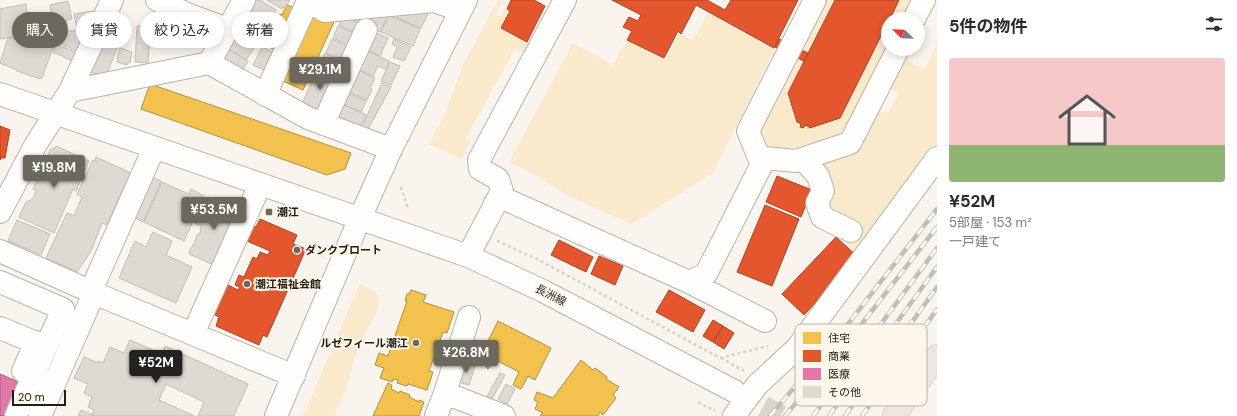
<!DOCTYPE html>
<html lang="ja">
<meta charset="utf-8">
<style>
:root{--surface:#fff;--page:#f7f7f7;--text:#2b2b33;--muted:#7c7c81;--line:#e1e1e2;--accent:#6d685e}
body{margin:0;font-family:"DM Sans","Noto Sans JP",sans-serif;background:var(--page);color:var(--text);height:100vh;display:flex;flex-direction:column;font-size:15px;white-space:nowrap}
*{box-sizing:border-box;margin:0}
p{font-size:13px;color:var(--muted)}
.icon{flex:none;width:22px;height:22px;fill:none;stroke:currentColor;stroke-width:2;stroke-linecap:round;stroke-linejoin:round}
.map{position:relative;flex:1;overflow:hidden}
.side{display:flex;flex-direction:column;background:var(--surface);width:300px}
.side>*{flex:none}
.hud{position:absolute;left:12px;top:12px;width:380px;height:36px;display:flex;gap:8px}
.needle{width:26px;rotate:293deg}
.tools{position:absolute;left:881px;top:12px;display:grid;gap:8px}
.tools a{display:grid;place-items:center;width:44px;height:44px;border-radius:50%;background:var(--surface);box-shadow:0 2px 10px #0003;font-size:20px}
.scale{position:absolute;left:12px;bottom:10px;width:54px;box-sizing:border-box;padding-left:4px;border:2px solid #221c11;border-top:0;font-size:11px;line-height:14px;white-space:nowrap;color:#221c11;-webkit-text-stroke:3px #fdf6ea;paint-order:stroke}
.price{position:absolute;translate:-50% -34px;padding:0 9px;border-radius:4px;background:var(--accent);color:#fff;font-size:13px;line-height:26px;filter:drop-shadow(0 1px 2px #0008)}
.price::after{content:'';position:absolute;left:50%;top:24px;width:12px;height:9px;margin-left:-6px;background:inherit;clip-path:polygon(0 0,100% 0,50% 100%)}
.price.selected{background:#222;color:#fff}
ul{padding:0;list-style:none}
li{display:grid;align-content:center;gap:8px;height:212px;padding:0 12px}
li+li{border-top:1px solid var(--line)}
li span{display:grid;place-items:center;height:124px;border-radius:4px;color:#555}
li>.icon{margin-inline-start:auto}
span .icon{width:72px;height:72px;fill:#fffc;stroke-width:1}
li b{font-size:17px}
h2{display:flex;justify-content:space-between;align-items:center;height:48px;padding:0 12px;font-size:17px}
.tag{padding:0 14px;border-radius:18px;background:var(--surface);box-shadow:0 2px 10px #0003;font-size:14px;line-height:36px}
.tag.selected{background:var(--accent);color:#fff}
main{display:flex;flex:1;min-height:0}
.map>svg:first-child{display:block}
.green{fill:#fbe9cb}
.homes{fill:#f2c14e;stroke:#b4903c}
.shops{fill:#e4572e;stroke:#aa4525}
.health{fill:#e377a8;stroke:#a95c7b}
.building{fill:#dfdad1;stroke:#c3bdb5}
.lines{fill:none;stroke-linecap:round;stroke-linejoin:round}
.minor-tunnel{stroke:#d9d4cd;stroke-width:22;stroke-dasharray:22 11;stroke-linecap:butt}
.minor-casing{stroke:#b9b4ab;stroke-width:24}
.major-casing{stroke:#d5d2ce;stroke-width:24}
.path{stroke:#d3d1cf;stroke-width:2.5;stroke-dasharray:3 3;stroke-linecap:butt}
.minor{stroke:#fefefc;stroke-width:22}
.major{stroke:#ebe7e0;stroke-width:22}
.rail-casing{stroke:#bfbebb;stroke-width:4.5}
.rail{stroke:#fdf6ea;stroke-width:3;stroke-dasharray:9;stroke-linecap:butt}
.poi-dot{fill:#6d685e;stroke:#fdf6ea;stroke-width:1.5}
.labels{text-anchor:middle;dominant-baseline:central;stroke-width:4;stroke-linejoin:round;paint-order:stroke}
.poi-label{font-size:11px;font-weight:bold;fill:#221c11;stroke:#fdf6ea;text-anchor:start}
.street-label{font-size:11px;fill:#221c11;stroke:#fdf6ea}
.key{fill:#fdf6ea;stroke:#bbb5a9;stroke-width:1}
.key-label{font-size:11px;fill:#221c11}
</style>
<main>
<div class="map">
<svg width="937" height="416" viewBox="0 0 937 416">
<rect width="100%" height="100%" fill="#f9f5ee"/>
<!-- green -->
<path class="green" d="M498,0L503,1L496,14L500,17L507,1L509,2L506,9L510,11L501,28L532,44L527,55L515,48L466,138L471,141L461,159L429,144L444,116L463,65Z
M824,0H835L788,93L797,122L801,124L800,127L803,128L806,125L810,128L840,118L888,22V44L842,135L777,152L765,145L759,128Z
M899,0H911L901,19H890Z
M708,13L775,49L713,173L631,224L565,194L536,175L509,162L573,43L613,65L626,40L665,60L679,33L693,40Z
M937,44V147L860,256L846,243L858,227L827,212L819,164L857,152L878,110L887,114L899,93L889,88L901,63L908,61L924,70Z
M360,283L378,295L379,298L377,312C370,325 362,337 357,351C350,375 346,394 334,416H303Z"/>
<!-- homes -->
<path class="homes" d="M287,5L301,11L281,53L265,45L268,41L270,42L274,35L271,33L280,14L282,15Z
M314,12L334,22L303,90L281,80Z
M150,84L351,153L345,169L327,175L141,109Z
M411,290L426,295L423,302L454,312L447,333L443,332L429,371L433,372L427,390L408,384L407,386L397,383L398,380L393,379L392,382L380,378L384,368L375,365L379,353L388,356L407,301H405L407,294H409Z
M498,321L551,348L535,380L528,376L521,389L513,385L519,372L496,360L488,369L482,362L488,356L482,353Z
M581,360L593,370L595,368L607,377L606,379L619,387L613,395L616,398L603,415L600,412L598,416H540L543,413L535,409L538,402L534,400L537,392L553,398Z
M388,383L392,385L391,389L399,393L400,391L410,395L409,397L419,402V400L424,402L419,416H373Z"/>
<!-- shops -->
<path class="shops" d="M511,0H534L545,6L527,42L501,28L510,11L507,9Z
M612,0H707L725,10L731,0H798L774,48L696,5L681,34L678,31L664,58L627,40L632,31L623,27L629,17L638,21L641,15Z
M835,0H899L890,19H888V22L840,118L810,128L806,125L803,128L800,127L801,124L797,122L788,93Z
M779,39L808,53L804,61L775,47Z
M0,126L10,130L5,158H1L0,160Z
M777,176L812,190L801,217L766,202Z
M765,205L799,219L772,286L737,272Z
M260,219L297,235L293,244L306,249L267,337L263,335L259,345L216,326L219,317L213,314L226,284L238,290L240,287L235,285L239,275L244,277L253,257L257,259L260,252L268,255L270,251L247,241L254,226L256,227Z
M836,237L858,257L804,315L782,294Z
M559,240L593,257L586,272L551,255Z
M599,256L623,266L615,285L591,274Z
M669,290L705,310L693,332L656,312Z
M713,320L723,326L713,342L703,336Z
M723,326L734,333L724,349L713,342Z"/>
<!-- health -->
<path class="health" d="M0,374L16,381L19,390L8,416H0Z"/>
<!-- building -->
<path class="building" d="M255,0H260L276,10L256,41L237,28Z
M267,0H290L285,8L283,7L282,9Z
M68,1L72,19L65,21L66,31L53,32L50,5Z
M26,4L29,35L0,39V9Z
M94,11L95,20L91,27L77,29L74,14Z
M390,11L380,32L354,20L356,14Z
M400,11L429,12L421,28L397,18Z
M389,15L420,29L413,46L381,32Z
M343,16L363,25L359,34L339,25Z
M137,26H144V30L150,31L148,63L135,62Z
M338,26L359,35L348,45L333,38Z
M90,29L79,52L57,42L61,32Z
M370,30L388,38L380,56L362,47Z
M47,33H58L42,78H40V79L17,71V70L0,63L8,38H11L20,41L21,37L40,35L45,37Z
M232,33L255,47L246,60L224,46Z
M101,39L118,47L107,73L97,74L86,70Z
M332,39L347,46L345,62L326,53Z
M394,39L411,47L404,61L393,57L397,47L392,44Z
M56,44L79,54L75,62L53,52Z
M224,46L248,61L239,76L214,61Z
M262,47L279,55L271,73L253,65Z
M120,48L132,52L130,63L128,62L127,65L117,62L118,59H117Z
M361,48L389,61L386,69L378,66L373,76L353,67Z
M325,53L346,63L341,74L320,64Z
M390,62L400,66L391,85L381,81Z
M319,66L340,75L334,89L328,86L326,89L332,92L321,117L301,106Z
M354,68L375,78L370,88L372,89L367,100L344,90Z
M382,83L391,87L366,133L360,131Z
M348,93L366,101L361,112L343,104Z
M338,102L366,115L358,131L329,120Z
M56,146L89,161L76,191L73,189L54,233L19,217L26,202L33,199L36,191L33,189L51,149L55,148Z
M96,157L129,172L130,176L127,181L125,186L122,191L107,225L102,223L91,251L77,272L46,258L67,213L74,216L82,197L77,194L93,160L95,161Z
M149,176L161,181L143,222L131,216Z
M162,182L189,194L191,189L204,196L184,241L144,222Z
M215,197L238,206L237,209L239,210L216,266L189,254L190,252L189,251L195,242L197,234L199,235L201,230H200L201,226L196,224L194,221L198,217L202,219L205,218L213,199L214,200Z
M17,220L50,234L41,255L8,241Z
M153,232L172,241L166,255L192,267L176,303L119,278L135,241L146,247Z
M130,340L162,354L165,346L248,384L234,416H198L204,402L166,384L159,400L194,416H96L92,414L94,410L88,407L92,397L84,393L88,384L74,378L84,357L98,363L99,361L103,363L110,347L124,353Z
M464,363L475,366L469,385L458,382Z
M500,373L505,375L492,399L487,396Z
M506,384L515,389L507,404L498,399Z
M81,410L95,416H78Z"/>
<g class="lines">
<!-- minor-tunnel -->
<path class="minor-tunnel" d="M734,391L781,416"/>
<defs>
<path id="minor" d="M157,0L187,14L227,29
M914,19L924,0
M209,63L244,0
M70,91L209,63L308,118L391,149
M0,94L468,256L543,291L734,391
M265,95L308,1L325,11L434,1L461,10
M323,124L366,30
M803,159L818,176L823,191L817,203L822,217L851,231
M762,165L748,131L815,0
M495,203L505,199L689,282L706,274L765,158L796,161L850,143L898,49
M0,212L36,144L70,91L112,0
M0,251L94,293L294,376
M468,256L502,191L498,179L480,169L479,160L565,0
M0,282L63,309L46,347L0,328
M689,282L765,321
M193,334L260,185
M36,342L23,371L33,376L46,347
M445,393L469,317
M16,416L33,376L47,382
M40,416L94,293V284L154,148
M276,416L360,218L391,149L466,0
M436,416L445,393L504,416
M734,416L757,385L797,348L937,158"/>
<path id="major" d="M894,416L937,356"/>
</defs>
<!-- minor casing -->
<use href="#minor" class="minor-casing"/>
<!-- major casing -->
<use href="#major" class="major-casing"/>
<!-- path -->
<path class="path" d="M401,187L408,209
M497,241L537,259L720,358L768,346
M721,358L744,371
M698,402L715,411"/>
<!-- minor -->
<use href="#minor" class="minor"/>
<!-- major -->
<use href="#major" class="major"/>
<defs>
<path id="rail" d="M770,416L848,324L937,209
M785,416L857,330L937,227
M813,416L937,248
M829,416L937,267
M845,416L937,287
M862,416L937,309"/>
</defs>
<!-- rail casing -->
<use href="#rail" class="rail-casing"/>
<!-- rail -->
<use href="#rail" class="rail"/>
</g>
<!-- markers -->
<g class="poi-dot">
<rect x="265" y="208" width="8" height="8" rx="2"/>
<circle cx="297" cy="250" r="4"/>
<circle cx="247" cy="284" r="4"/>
<circle cx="416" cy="343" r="4"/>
</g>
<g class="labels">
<!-- poi labels -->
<g class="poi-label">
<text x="277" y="212">潮江</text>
<text x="305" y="250">ダンクブロート</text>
<text x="255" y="284">潮江福祉会館</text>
<text x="408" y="343" text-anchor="end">ルゼフィール潮江</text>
</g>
<!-- street labels -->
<g class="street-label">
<text transform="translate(551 295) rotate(27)">長洲線</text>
</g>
</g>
<!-- legend -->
<rect x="795" y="324" width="132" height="82" rx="6" class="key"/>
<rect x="803" y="332" width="18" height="12" fill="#f2c14e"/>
<rect x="803" y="350" width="18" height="12" fill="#e4572e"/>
<rect x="803" y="368" width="18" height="12" fill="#e377a8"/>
<rect x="803" y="386" width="18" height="12" fill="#dfdad1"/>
<g class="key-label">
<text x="828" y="342">住宅</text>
<text x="828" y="360">商業</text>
<text x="828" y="378">医療</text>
<text x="828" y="396">その他</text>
</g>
</svg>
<div class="tools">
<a><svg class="needle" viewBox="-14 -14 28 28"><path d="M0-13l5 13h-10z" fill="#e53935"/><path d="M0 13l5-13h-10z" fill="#7c7c81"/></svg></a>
</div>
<div class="scale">20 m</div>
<b class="price" style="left:320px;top:91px">¥29.1M</b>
<b class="price" style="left:54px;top:189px">¥19.8M</b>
<b class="price" style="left:214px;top:231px">¥53.5M</b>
<b class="price" style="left:466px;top:374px">¥26.8M</b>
<b class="price selected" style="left:156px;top:384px">¥52M</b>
<div class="hud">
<a class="tag selected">購入</a>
<a class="tag">賃貸</a>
<a class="tag">絞り込み</a>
<a class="tag">新着</a>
</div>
</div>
<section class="side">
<h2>5件の物件<svg class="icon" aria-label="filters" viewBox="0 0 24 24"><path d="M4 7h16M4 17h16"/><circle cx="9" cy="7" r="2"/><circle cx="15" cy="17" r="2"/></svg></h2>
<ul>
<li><span style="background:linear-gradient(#f6c9c9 70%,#8fb573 0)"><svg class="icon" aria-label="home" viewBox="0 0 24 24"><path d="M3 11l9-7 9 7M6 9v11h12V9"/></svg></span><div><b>¥52M</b><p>5部屋 · 153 m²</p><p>一戸建て</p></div></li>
</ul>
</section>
</main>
